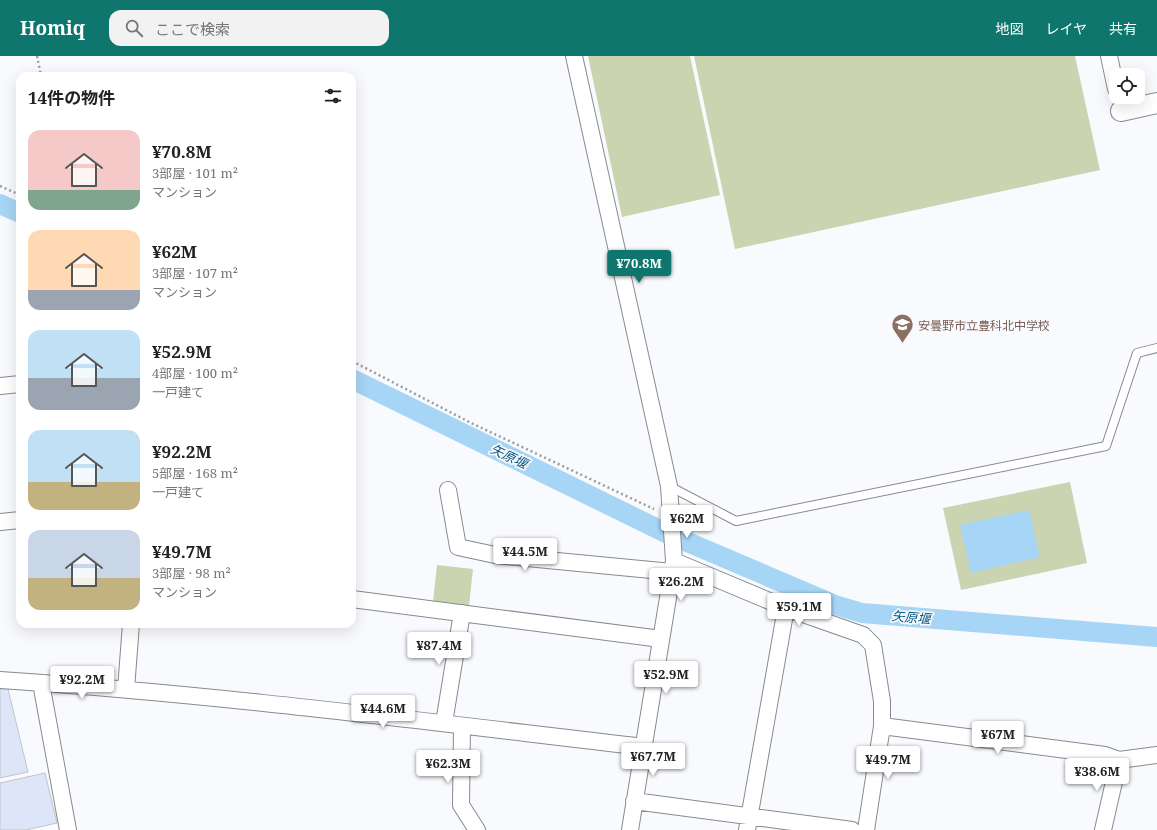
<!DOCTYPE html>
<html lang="ja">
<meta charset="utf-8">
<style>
:root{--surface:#fff;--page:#f2f2f2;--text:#222;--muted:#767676;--accent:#0f766e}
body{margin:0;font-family:"Noto Serif","Noto Sans JP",serif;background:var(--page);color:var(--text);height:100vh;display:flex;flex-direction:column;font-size:15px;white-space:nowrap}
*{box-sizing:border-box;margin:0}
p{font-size:13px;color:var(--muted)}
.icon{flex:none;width:22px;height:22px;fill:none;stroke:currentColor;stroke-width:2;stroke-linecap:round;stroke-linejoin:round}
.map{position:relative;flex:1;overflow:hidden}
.sheet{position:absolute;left:16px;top:16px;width:340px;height:556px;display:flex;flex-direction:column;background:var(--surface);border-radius:12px;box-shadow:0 4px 16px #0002}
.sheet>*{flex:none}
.controls{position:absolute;left:1109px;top:12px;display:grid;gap:8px}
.controls a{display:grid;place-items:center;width:36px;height:36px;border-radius:8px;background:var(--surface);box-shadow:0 4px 16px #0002;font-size:20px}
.price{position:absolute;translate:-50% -34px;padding:0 9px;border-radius:4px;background:#fff;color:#222;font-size:13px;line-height:26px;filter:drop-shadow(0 1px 2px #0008)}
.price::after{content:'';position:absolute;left:50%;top:24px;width:12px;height:9px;margin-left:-6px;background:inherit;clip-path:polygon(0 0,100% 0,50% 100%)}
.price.selected{background:var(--accent);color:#fff}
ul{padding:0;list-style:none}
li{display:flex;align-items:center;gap:12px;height:100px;padding:0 12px}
li span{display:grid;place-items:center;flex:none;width:112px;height:80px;border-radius:12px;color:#555}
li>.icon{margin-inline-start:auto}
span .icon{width:48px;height:48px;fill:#fffc;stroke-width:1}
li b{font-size:17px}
h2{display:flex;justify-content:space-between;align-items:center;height:48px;padding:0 12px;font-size:17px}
header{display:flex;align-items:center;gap:24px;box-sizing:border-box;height:56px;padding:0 20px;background:var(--accent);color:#fff}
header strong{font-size:19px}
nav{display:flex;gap:22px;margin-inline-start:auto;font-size:14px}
.search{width:280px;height:36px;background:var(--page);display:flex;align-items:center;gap:10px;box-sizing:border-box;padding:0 14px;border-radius:12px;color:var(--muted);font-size:15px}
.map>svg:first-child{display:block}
.green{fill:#cad4b0}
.water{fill:#a7d5f5}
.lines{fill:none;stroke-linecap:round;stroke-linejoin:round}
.canal{stroke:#a7d5f5;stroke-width:20}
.building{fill:#dde6f8;stroke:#c0c4ca}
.service-casing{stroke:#878a90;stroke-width:10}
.minor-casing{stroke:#878a90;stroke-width:18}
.tertiary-casing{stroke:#878a90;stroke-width:22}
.path{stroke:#9b9c9f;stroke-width:2.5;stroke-dasharray:2 3;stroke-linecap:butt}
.service{stroke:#fff;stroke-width:8}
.minor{stroke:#fff;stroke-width:16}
.tertiary{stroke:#fff;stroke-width:20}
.labels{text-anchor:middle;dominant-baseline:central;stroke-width:3.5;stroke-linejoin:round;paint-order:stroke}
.education-label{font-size:12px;fill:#785e54;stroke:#f8fafe;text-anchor:start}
.water-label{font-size:13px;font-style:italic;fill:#095981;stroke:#f8fafe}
</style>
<header>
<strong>Homiq</strong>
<div class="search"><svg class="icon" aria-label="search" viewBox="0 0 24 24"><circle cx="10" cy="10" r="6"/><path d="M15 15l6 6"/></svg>ここで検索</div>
<nav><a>地図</a><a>レイヤ</a><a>共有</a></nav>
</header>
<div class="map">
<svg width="1157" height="774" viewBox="0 0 1157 774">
<rect width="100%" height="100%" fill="#f8fafe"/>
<!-- green -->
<path class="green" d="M588,0H690L720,139L622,161Z
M694,0H1075L1100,114L735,193Z
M1070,426L1087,507L961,534L943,452Z
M437,509L473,513L469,550L433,546Z"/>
<!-- water -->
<path class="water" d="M1029,454L1040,501L971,517L960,469Z"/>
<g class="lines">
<!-- canal -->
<path class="canal" d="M0,148L20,157
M352,323L666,477
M678,482L835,549L862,557L1157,581"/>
</g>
<!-- building -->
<path class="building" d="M0,633H8L28,716L0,722Z
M45,717L57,767L26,774H0V727Z"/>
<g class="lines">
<defs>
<path id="service" d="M669,430L736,465L1106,390L1137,297L1157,292"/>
<path id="minor" d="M574,0L669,430L674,505L630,774
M1109,0L1116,33
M0,330L20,328
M448,434L458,491L495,499L672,516
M0,466L20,464
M674,505L786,552L863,579L873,589L882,645V670L866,774
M352,543L661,583
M0,624C215,638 429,666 644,691
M41,627L68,774
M126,633L131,568
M444,667L462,557
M462,670L461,749L477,774
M882,670L1105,699L1119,704L1157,699
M634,745L852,774
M747,774L786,552
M1103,774L1119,704"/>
<path id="tertiary" d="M1121,55L1157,47"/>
</defs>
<!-- service casing -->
<use href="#service" class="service-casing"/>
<!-- minor casing -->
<use href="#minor" class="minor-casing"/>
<!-- tertiary casing -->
<use href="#tertiary" class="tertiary-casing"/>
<!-- path -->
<path class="path" d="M37,0L41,20
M0,130L20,139
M352,305L471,367L654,453"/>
<!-- service -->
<use href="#service" class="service"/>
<!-- minor -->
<use href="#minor" class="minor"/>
<!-- tertiary -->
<use href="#tertiary" class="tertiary"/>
</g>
<!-- icons -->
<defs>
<symbol id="school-pin" viewBox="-11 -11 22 30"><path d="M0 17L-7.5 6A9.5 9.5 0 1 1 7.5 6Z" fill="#8d6e63" stroke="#f8fafe"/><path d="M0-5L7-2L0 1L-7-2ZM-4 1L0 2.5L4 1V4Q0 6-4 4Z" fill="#fff"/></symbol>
</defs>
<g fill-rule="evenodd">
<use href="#school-pin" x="890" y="256" width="25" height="34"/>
</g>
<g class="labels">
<!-- education labels -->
<g class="education-label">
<text x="918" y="269">安曇野市立豊科北中学校</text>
</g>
<!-- water labels -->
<g class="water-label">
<text transform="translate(509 400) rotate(26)">矢原堰</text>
<text transform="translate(911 561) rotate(5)">矢原堰</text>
</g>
</g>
</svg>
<div class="controls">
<a><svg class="icon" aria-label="locate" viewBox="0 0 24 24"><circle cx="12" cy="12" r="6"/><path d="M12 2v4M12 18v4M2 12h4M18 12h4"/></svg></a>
</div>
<b class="price selected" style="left:639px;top:228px">¥70.8M</b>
<b class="price" style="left:687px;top:483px">¥62M</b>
<b class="price" style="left:525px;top:516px">¥44.5M</b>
<b class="price" style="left:681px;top:546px">¥26.2M</b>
<b class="price" style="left:799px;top:571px">¥59.1M</b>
<b class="price" style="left:439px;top:610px">¥87.4M</b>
<b class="price" style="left:666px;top:639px">¥52.9M</b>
<b class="price" style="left:82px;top:644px">¥92.2M</b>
<b class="price" style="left:383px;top:673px">¥44.6M</b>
<b class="price" style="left:998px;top:699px">¥67M</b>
<b class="price" style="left:653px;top:721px">¥67.7M</b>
<b class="price" style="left:888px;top:724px">¥49.7M</b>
<b class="price" style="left:448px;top:728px">¥62.3M</b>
<b class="price" style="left:1097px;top:736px">¥38.6M</b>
<section class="sheet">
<h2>14件の物件<svg class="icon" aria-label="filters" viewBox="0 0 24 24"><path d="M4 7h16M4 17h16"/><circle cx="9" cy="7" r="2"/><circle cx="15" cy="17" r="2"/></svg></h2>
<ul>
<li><span style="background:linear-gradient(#f6c9c9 75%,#7fa58c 0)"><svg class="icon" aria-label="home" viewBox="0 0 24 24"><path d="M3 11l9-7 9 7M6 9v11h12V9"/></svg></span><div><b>¥70.8M</b><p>3部屋 · 101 m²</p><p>マンション</p></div></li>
<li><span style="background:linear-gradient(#ffd9b3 75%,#9aa5b1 0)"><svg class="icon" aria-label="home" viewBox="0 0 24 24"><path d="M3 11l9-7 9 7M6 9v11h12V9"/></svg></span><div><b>¥62M</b><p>3部屋 · 107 m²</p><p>マンション</p></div></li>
<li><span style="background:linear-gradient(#bfe0f5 60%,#9aa5b1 0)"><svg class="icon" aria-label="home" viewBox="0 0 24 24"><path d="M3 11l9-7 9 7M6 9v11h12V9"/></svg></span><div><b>¥52.9M</b><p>4部屋 · 100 m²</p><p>一戸建て</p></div></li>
<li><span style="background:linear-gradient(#bfe0f5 65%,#c2b280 0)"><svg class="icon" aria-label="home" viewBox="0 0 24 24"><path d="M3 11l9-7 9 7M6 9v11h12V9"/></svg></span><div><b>¥92.2M</b><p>5部屋 · 168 m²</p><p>一戸建て</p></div></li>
<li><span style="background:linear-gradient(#c9d6e8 60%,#c2b280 0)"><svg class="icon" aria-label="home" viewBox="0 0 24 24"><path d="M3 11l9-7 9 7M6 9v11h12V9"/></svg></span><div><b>¥49.7M</b><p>3部屋 · 98 m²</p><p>マンション</p></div></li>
</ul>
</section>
</div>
